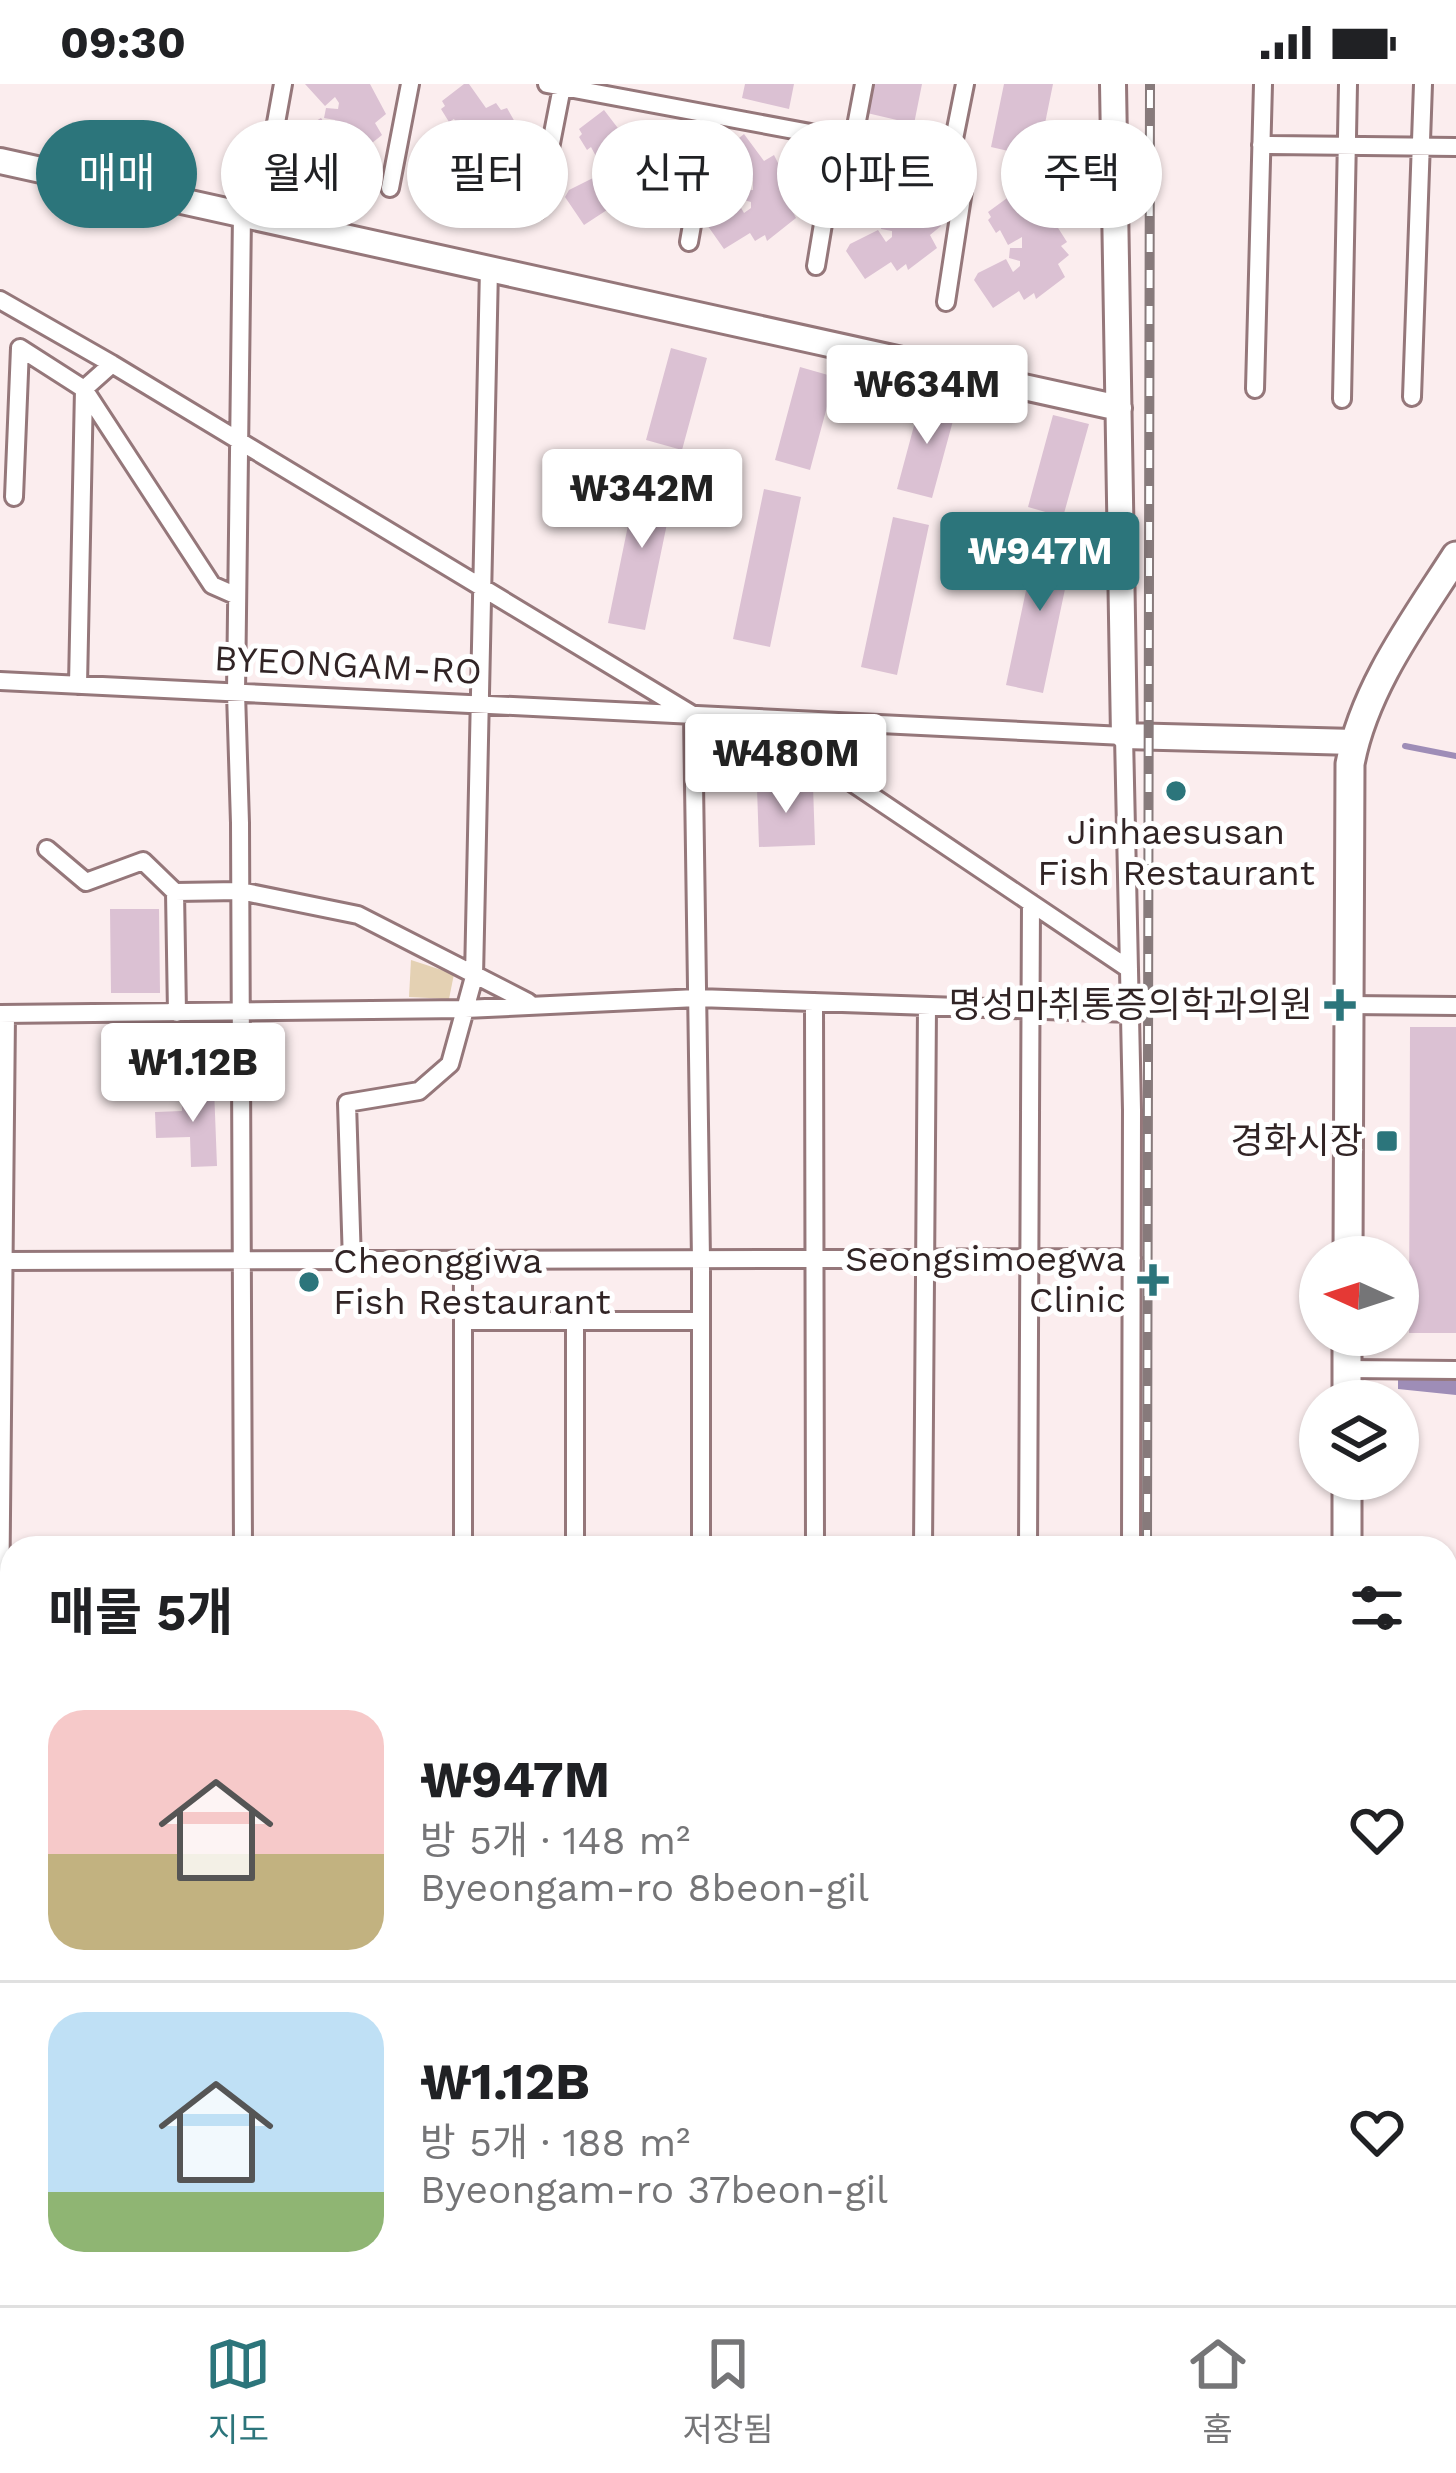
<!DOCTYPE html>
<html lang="ko">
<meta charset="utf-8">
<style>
:root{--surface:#fff;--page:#f6f6f6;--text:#202124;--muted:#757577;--line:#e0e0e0;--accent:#2c757b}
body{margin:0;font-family:"Work Sans","Noto Sans KR",sans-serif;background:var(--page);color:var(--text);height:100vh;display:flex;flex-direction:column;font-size:45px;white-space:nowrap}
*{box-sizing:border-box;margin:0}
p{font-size:39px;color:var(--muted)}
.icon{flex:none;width:66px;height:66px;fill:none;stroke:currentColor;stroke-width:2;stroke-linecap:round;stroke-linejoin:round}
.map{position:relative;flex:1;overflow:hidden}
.sheet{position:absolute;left:0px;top:1452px;width:1458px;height:771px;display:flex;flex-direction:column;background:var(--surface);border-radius:36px 36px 0 0;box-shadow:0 3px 9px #0004}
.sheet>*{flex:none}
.guide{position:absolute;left:36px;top:36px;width:1386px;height:108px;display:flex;gap:24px}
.needle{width:78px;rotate:273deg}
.buttons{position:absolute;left:1299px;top:1152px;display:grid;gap:24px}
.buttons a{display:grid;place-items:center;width:120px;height:120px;border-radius:50%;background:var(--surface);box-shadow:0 3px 9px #0004;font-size:60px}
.price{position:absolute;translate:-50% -102px;padding:0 27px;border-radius:12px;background:#fff;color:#222;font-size:39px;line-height:78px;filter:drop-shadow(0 3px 6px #0008)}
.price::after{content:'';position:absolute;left:50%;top:72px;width:36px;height:27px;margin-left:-18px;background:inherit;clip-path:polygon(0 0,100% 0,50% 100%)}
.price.current{background:var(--accent);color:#fff}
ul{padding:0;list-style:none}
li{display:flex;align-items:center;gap:36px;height:300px;padding:0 48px}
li+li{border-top:3px solid var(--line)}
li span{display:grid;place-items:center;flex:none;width:336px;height:240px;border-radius:36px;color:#555}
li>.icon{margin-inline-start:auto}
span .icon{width:144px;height:144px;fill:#fffc;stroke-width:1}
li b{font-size:51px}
h2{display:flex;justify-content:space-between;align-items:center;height:144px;padding:0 48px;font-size:51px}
.chip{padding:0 42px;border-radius:54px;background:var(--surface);box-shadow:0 3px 9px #0004;font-size:42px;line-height:108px}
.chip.current{background:var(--accent);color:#fff}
.status{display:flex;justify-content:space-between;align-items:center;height:84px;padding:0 60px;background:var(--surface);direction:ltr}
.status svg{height:33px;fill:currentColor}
.tabs{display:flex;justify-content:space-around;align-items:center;height:168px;border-top:3px solid var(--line);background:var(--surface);font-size:33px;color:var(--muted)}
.tabs a{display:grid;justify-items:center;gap:6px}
.tabs .current{color:var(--accent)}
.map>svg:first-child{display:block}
.green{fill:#e4d1b3}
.water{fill:#9e8db7}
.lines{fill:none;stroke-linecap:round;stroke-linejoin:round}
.stream{stroke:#9e8db7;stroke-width:6}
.building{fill:#dbc1d3}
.street-casing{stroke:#95777a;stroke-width:22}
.secondary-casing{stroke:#95777a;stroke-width:30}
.primary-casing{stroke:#95777a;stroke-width:33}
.street{stroke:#fff;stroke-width:16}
.secondary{stroke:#fff;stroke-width:24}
.primary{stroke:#fff;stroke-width:27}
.rail-casing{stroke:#877a7b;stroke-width:10}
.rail{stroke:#fff;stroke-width:6;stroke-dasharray:18;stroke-linecap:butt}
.poi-dot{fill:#2c757b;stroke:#fff;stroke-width:4.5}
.labels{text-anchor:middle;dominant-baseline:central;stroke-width:10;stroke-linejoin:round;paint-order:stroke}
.street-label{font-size:36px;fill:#312425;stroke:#fff}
.poi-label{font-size:36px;fill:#312425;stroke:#fff;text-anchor:end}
</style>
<div class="status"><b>09:30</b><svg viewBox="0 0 49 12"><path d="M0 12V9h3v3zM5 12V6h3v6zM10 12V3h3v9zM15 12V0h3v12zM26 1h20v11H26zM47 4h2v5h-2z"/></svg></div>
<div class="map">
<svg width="1456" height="2221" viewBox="0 0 1456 2221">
<rect width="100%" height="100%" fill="#fbedee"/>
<!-- green -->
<path class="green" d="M411,876L454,890L449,915L409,913Z"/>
<!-- water -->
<path class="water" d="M1398,1292L1456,1297V1311L1398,1305Z"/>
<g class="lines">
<!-- stream -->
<path class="stream" d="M1405,662L1456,672"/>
</g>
<!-- building -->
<path class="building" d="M305,0H370L386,30L375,39L382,51L352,75L348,69L339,75L331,63L307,81L290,57L292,51L321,34L329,45L335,41V36L324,34L326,24L338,25L339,19L335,13L325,22Z
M464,0H469L486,24L496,19L501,26L507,24L520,47L515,51L523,59L511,68L519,81L490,104L488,98L478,105L472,96L447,113L427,85L432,78L460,64L467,76L474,71V65L462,63L464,52L476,53V42L462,49L454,35L449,38L441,25L445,22L442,17Z
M745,0H794L789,25L742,14Z
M873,0H922L914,40L867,29Z
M1004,0H1053L1038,74L991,63Z
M604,26L624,52L634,47L639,55L644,53L658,75L653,79L660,88L649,97L656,110L627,132L625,126L615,133L610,124L584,141L565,113L569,106L597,92L605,105L611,99V94L600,91L601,81L613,82V70L599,78L591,63L587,66L579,53L582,50L579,45Z
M744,50L764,77L774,71L778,79L784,77L798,99L792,103L800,112L789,121L796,134L767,157L765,151L755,157L750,149L724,165L705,138L709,131L737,117L744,129L751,124V118L740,115L741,105L753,106V95L739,102L731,87L727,91L719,78L722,75L719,70Z
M886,80L905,106L915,101L920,109L926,107L939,129L934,133L941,142L930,151L937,164L908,186L906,180L897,187L891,178L865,195L846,167L850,160L878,146L886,158L892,153V147L881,145L882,135L894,136V124L880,132L872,117L868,120L860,107L863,105L860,99Z
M1014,109L1033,135L1043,130L1047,138L1053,136L1067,158L1061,162L1069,171L1058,180L1065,193L1036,215L1034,209L1024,216L1019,207L993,224L974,196L978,189L1006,175L1013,188L1020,182V177L1009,174L1010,164H1022V153L1008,161L1000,146L996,149L988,136L991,133L988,128Z
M671,264L707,274L682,366L646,356Z
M800,283L835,293L810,386L775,376Z
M922,312L957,322L932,414L897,405Z
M1053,331L1089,340L1063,433L1028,423Z
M639,388L676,396L645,546L608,539Z
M764,405L801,413L770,563L733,555Z
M893,433L929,441L897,591L861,583Z
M1038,450L1075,458L1043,609L1006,601Z
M813,702L815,761L759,763L757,704Z
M110,825H159L160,909H111Z
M1410,943H1456V1249H1409Z
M214,1004L217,1082L191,1083L190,1053L156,1054L155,1028L182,1027L181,1006Z
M706,2211H748V2220H706Z"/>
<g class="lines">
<defs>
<path id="street" d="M547,0L950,75L964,100L946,218
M853,58L864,0
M1261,61L1456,63
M950,75L965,0
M390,104L410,0
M538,126L562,3
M242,130L236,609L240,739L243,1464
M259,133L283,0
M689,158L711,33
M816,182L837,56
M0,216L112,280L693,631L701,1176V1464
M1255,305L1263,0
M1412,313L1423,0
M1342,315L1348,0
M14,413L20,264L84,305L212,501L237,512
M0,597L1124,652L1132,1026L1131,1464
M78,601L84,305L112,280
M756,634L1129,885
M47,765L86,798L143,777L175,808L240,807L358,831L528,918
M175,808L177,929
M814,918L815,1464
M1348,921L1456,922
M0,930L465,925L697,914L1130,929
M0,1177L1132,1174
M463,1177V1464
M352,1178L347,1019L419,1007L450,980L474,893L489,184
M463,1237H701
M575,1238V1464
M1347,1285L1456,1286
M923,1464L927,922
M1028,1464L1031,819
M0,1532L6,930
M0,1778L12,1780
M0,1947H12
M0,1981L12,1975
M355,2211V2221
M464,2211V2221
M576,2211V2221
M702,2211V2221
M816,2211V2221
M241,2221V2211
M920,2221V2211
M1027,2221V2211
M1129,2221V2211"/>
<path id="secondary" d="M1113,0L1124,652L1354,658
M0,77L1119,324"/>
<path id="primary" d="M1348,1173L1350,680C1364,604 1415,536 1456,472
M1347,1317V1251
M1347,1464V1395
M1347,2221V2211"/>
</defs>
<!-- street casing -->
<use href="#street" class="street-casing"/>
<!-- secondary casing -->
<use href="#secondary" class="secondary-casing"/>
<!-- primary casing -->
<use href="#primary" class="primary-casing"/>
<!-- street -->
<use href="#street" class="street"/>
<!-- secondary -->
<use href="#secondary" class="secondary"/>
<!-- primary -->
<use href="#primary" class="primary"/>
<defs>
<path id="rail" d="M1147,1464L1150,0
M1148,2211V2221"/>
</defs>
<!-- rail casing -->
<use href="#rail" class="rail-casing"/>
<!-- rail -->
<use href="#rail" class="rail"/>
</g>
<!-- markers -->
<g class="poi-dot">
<circle cx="1176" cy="707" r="12"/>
<path d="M1334 903h12v12h12v12h-12v12h-12v-12h-12v-12h12z"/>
<rect x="1375" y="1045" width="24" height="24" rx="6"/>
<path d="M1147 1178h12v12h12v12h-12v12h-12v-12h-12v-12h12z"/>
<circle cx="309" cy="1198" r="12"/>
</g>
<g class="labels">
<!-- street labels -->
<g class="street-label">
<text transform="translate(348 581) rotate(3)">BYEONGAM-RO</text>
</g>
<!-- poi labels -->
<g class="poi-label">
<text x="1176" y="748" text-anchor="middle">Jinhaesusan<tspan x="1176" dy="41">Fish Restaurant</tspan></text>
<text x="1313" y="921">명성마취통증의학과의원</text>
<text x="1363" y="1057">경화시장</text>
<text x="1126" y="1175">Seongsimoegwa<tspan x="1126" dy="41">Clinic</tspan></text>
<text x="333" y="1177" text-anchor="start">Cheonggiwa<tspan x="333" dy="41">Fish Restaurant</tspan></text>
</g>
</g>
</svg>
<div class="buttons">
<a><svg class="needle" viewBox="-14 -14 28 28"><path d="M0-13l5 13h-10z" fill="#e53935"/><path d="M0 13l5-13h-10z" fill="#757577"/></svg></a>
<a><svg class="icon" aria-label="layers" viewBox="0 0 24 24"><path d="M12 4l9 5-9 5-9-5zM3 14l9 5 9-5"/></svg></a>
</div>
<b class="price" style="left:927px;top:363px">₩634M</b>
<b class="price" style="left:642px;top:467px">₩342M</b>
<b class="price current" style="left:1040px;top:530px">₩947M</b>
<b class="price" style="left:786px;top:732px">₩480M</b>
<b class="price" style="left:193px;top:1041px">₩1.12B</b>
<div class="guide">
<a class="chip current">매매</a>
<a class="chip">월세</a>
<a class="chip">필터</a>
<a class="chip">신규</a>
<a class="chip">아파트</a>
<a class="chip">주택</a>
</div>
<section class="sheet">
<h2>매물 5개<svg class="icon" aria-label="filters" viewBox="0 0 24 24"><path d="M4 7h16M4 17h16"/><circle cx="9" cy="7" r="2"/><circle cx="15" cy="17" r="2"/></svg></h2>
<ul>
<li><span style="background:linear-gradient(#f6c9c9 60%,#c2b280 0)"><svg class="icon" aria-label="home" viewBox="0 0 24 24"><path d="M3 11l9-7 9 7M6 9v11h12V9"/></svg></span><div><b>₩947M</b><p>방 5개 · 148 m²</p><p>Byeongam-ro 8beon-gil</p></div><svg class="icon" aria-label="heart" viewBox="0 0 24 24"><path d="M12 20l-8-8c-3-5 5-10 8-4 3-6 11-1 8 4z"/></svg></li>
<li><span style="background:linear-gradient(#bfe0f5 75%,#8fb573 0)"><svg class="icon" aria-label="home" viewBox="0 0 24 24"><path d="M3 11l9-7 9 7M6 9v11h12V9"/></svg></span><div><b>₩1.12B</b><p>방 5개 · 188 m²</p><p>Byeongam-ro 37beon-gil</p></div><svg class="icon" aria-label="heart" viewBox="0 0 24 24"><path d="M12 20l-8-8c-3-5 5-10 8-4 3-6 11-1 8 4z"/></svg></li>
</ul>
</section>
</div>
<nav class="tabs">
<a class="current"><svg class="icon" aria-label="map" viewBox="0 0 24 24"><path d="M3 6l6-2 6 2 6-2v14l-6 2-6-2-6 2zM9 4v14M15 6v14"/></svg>지도</a>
<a><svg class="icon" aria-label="saved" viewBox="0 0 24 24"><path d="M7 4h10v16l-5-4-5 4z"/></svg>저장됨</a>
<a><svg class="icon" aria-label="home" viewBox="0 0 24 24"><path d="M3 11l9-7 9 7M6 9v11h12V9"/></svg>홈</a>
</nav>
